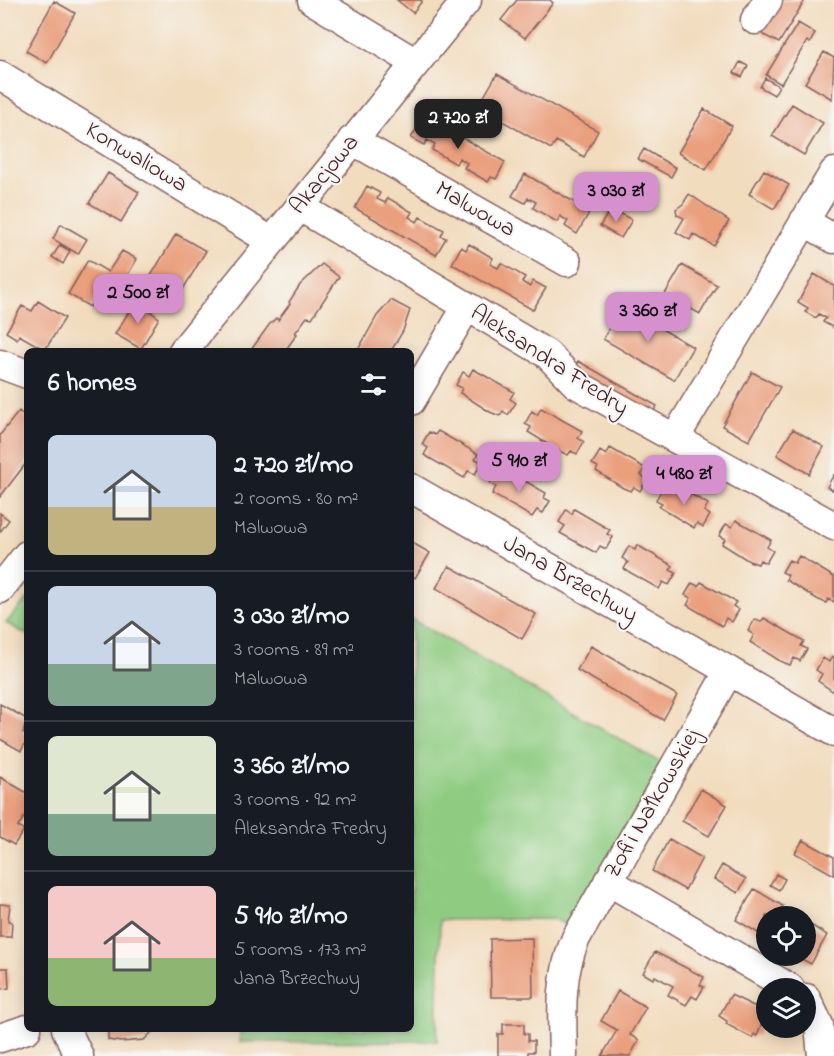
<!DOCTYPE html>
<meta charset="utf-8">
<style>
:root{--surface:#171b24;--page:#242831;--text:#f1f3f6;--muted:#9ea1a6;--line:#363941;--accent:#d690ce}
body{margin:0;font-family:"Indie Flower",sans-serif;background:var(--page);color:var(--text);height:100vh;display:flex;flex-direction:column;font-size:22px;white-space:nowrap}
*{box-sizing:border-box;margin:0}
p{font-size:20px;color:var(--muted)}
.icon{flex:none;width:33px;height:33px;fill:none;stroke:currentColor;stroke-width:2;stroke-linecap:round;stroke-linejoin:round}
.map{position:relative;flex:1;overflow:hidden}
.panel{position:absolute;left:24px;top:348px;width:390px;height:684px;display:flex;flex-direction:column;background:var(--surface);border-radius:9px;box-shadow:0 3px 15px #0003}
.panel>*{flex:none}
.fabs{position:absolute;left:756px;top:906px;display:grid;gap:12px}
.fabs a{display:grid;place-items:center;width:60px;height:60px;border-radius:50%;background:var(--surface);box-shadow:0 3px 15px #0003;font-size:30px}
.price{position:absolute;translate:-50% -51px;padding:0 14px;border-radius:12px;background:var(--accent);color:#111;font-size:20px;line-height:39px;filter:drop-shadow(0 2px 3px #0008)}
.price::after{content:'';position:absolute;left:50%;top:36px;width:18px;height:14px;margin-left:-9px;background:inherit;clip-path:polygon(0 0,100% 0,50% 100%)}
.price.active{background:#222;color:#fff}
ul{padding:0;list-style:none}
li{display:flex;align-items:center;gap:18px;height:150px;padding:0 24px}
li+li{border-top:2px solid var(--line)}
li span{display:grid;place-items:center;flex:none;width:168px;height:120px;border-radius:9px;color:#555}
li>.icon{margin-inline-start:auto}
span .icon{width:72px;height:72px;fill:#fffc;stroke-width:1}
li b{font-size:26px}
h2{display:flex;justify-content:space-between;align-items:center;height:72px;padding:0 24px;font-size:26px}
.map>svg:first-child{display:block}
.green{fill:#8fcc82;stroke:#6c7656;stroke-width:1.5}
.building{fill:#ea9f7d}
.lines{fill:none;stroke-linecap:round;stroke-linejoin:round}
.minor-casing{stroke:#85615e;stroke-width:31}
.minor{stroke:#fff;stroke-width:28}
.labels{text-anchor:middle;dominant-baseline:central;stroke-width:4.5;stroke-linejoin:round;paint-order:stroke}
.street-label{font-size:24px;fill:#4a1f2b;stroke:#f6f6f2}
</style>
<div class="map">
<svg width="834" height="1056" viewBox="0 0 834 1056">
<rect width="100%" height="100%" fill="#f6f6f2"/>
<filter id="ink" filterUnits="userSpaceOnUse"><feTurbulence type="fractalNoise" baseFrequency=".0167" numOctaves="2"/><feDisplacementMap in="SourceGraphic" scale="12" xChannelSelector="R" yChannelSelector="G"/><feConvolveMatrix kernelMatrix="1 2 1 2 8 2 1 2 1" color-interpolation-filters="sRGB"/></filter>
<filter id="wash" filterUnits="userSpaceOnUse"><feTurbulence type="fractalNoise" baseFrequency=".008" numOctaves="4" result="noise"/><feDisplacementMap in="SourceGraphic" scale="24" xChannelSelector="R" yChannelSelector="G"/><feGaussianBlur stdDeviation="1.35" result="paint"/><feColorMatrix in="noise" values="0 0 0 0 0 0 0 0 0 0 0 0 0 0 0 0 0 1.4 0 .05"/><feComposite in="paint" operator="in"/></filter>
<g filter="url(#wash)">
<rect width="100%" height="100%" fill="#f2dcbe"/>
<!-- green -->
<path class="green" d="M27,599V635L6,623Z
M411,619L663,764L569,926L554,919L440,920L437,1041L240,1042V1029H411Z"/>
<g id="blocks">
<!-- building -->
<path class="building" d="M397,0H420L422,1L413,13Z
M517,0H550L553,3L525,38L501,20Z
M782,0H805L779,43L762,34Z
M54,1L75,13L47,63L26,51Z
M798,23L815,33L810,43L807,41L781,84L766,75Z
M824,52L834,58L832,99L805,83Z
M740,62L748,66L742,77L734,73Z
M497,74L598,131L584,157L556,141L551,149L478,107Z
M765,78L779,86L774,95L760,87Z
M792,104L823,123L804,155L772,136Z
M704,109L732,126L706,170L678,153Z
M424,116L505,162L496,179L491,177L488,182L464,168L467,163L459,158L456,164L432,150L435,144L427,140L424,145L411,138Z
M644,149L676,168L671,177L638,159Z
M764,170L789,185L774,209L749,194Z
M108,173L139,192L121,222L89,203Z
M525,174L590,211L577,234L565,226L568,221L560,216L557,222L533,208L536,202L528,198L525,203L512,196Z
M367,186L380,193L377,199L385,203L388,198L412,212L409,217L417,222L420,217L444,230L441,236L446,238L436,255L355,208Z
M689,194L729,221L714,246L693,234L690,240L676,232L684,218L677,215L676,209L683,204Z
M611,208L632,220L621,238L600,226Z
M61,224L87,239L78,254L53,239Z
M176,234L206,251L179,296L170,290L166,296L146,284Z
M469,244L493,258L490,264L498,268L501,263L525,277L522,282L530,287L533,281L546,288L533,310L452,264L461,247L466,250Z
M60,245L70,251L63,264L52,257Z
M122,251L137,259L124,281L127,283L122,292L103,285L90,307L68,294L88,260L108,272Z
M322,264L339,277L312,318L307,317L295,333L297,334L285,351L251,350L269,325L276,318L278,320L290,304L289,302L300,285Z
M682,265L717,285L700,314L665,294Z
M814,274L834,286V328L823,322L826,318L819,314L816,318L805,312L808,308L798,302Z
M136,300L153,310L151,312L159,318L141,349L115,334Z
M391,300L410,310L403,331L391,351L358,350L377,316Z
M38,301L65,318L45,350L19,335L17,339L6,332L22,306L32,311Z
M622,306L693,347L674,380L603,339Z
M578,361L657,406L649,419L571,374Z
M473,369L514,392L510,399L516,403L508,415L503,411L500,416L490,412L460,393L462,388L456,385L463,372L469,376Z
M752,372L780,387L749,441L722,426Z
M541,408L582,431L578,438L584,442L577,454L571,451L568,455L559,451L528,432L531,427L525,424L532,411L537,415Z
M19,411L27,418V462L0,497V435Z
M793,429L824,447L809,474L777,455Z
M438,431L478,454L475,459L482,462L475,474L468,471L464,478L424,455L428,448L422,444L429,432L435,435Z
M610,448L645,468L641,475L647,479L640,491L634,487L631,491L623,488L596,471L598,467L592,464L600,451L606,455Z
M506,470L546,493L544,498L550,501L543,513L537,510L532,517L492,494L496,487L490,483L497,471L503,474Z
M834,474V491L827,487Z
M673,484L708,504L704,511L710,515L703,527L697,523L694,528L659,507L662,503L656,500L663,487L669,491Z
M574,509L610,530L607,534L613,537L606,549L600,546L596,553L560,533L565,526L559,522L566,510L572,514Z
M0,513L9,520L0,532Z
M736,520L771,540L767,547L773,551L766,563L760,560L758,564L749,561L722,544L725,539L719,536L726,524L732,527Z
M411,542L430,553L415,578L411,575Z
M637,545L673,566L670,570L676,573L669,585L663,582L659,589L624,569L628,562L622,558L629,546L635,550Z
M799,556L834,577V602L828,599L826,603L817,599L786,580L788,575L782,572L789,560L795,563Z
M449,566L536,614L522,639L436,588Z
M701,582L736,602L733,606L739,610L732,622L726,618L722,626L687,605L691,598L685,595L692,583L698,586Z
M764,618L804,641L801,646L807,649L800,661L794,658L790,665L780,661L750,642L754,635L748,631L755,619L761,622Z
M591,646L677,695L663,720L577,670Z
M832,657L834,658V692L818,681L822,674L816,670L823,658L829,662Z
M0,704L27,719L23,733L27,735V740L21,751L0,739Z
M0,777L27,793V819L24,817L18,827L24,830L14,845L0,837Z
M701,789L727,805L709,836L682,821Z
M669,839L702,858L685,890L652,871Z
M803,840L834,857V875L795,853Z
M722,865L746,879L738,893L714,879Z
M776,874L785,879L779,890L770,885Z
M754,889L783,906L777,916H766L765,937L736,920Z
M0,904L10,905L8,921L12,922L11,937H0Z
M806,922L827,935L811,964L796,956H806Z
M532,938L533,997H491L490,939Z
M655,952L704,977L700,985L704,987L697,999L692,996L686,1005L668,995L673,986L655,976L653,979L643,973Z
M0,968H8L9,988L0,989Z
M618,991L646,1007L630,1035L639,1040L630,1056H602L617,1030L601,1021Z
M731,995L766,1012L757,1036L754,1034L752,1038L726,1024L727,1021L719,1016Z
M503,1024H524V1034H528V1041H534V1052H528V1056H498V1034H503Z
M108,1029H152V1032L144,1040L121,1042L108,1040Z"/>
</g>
</g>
<g filter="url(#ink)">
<use href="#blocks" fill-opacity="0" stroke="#85615e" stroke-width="1.5"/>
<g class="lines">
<defs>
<path id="minor" d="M312,0L416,63
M755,20L768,0
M0,75L271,241
M352,140L567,262
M300,207L547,354L576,384L834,526
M804,221L834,239
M183,351L467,0
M0,364L27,374
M411,401L466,308
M675,438L834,172
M411,488L729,671
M0,589L27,555
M608,881L790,988
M806,998L819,1025L822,1056
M66,1029L79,1056
M0,1038L27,1029
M563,1056C562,1015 559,976 576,938L729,671L834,732"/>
</defs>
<!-- minor casing -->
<use href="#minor" class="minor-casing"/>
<!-- minor -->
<use href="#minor" class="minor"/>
</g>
</g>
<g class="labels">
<!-- street labels -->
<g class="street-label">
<text transform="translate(136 158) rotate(31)">Konwaliowa</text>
<text transform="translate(325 175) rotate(-51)">Akacjowa</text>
<text transform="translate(475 210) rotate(30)">Malwowa</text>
<text transform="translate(549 361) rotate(33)">Aleksandra Fredry</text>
<text transform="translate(570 580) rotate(30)">Jana Brzechwy</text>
<text transform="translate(653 804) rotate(-60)">Zofii Nałkowskiej</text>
</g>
</g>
</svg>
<div class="fabs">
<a><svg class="icon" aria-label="locate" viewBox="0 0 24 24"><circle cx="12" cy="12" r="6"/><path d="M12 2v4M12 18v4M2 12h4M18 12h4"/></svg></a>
<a><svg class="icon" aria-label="layers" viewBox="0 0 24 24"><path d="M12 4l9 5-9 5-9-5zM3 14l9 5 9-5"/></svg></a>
</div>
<b class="price active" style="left:458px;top:150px">2 720 zł</b>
<b class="price" style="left:616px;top:223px">3 030 zł</b>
<b class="price" style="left:138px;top:325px">2 500 zł</b>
<b class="price" style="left:648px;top:343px">3 360 zł</b>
<b class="price" style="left:519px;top:493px">5 910 zł</b>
<b class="price" style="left:684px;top:506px">4 480 zł</b>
<section class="panel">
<h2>6 homes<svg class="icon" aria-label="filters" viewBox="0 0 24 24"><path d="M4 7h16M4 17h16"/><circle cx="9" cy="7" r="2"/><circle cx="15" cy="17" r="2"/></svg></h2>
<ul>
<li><span style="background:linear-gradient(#c9d6e8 60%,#c2b280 0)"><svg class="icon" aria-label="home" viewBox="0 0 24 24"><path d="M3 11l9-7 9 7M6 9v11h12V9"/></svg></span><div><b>2 720 zł/mo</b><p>2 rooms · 80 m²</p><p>Malwowa</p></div></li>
<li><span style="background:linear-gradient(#c9d6e8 65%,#7fa58c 0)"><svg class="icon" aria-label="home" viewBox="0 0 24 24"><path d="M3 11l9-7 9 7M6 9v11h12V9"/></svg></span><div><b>3 030 zł/mo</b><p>3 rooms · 89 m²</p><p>Malwowa</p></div></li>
<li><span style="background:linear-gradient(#dfe7d0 65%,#7fa58c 0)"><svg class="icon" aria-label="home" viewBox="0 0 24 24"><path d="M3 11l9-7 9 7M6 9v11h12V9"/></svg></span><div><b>3 360 zł/mo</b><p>3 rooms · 92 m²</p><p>Aleksandra Fredry</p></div></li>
<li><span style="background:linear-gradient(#f6c9c9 60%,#8fb573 0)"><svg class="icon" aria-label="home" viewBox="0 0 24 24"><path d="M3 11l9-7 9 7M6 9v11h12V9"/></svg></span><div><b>5 910 zł/mo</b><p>5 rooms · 173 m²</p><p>Jana Brzechwy</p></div></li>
</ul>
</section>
</div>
